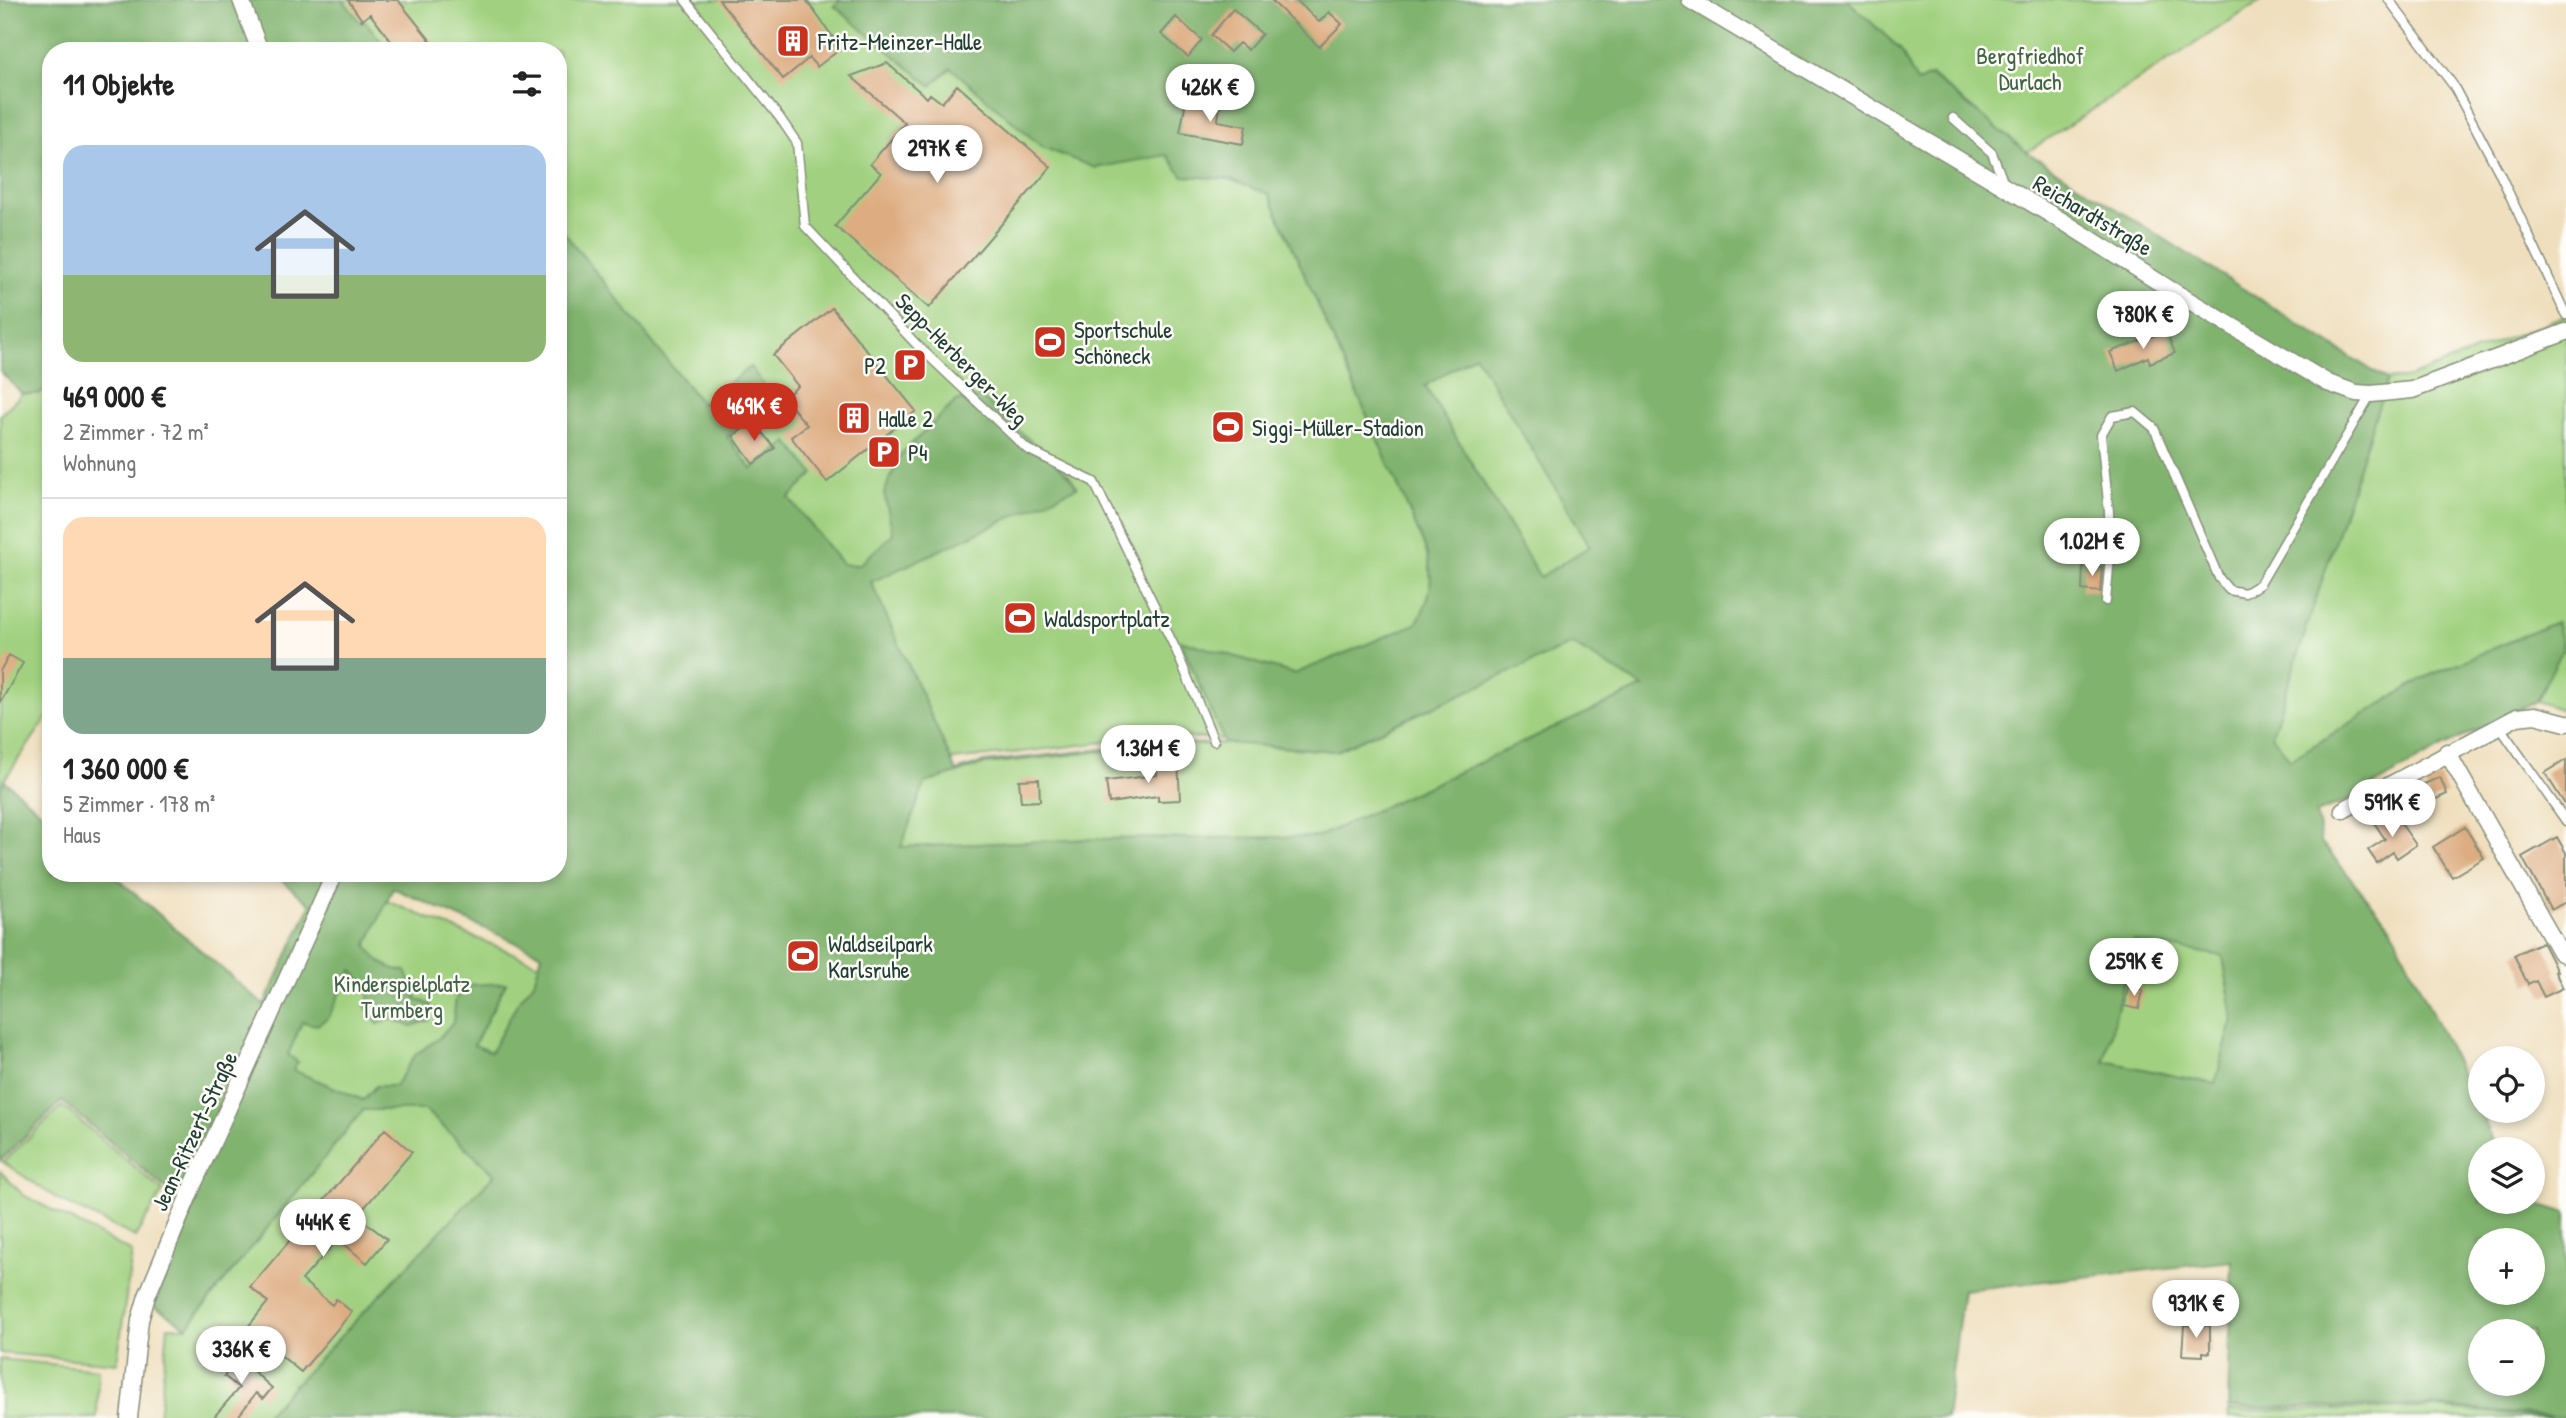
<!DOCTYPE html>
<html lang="de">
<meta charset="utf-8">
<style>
:root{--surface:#fff;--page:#f6f6f6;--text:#222;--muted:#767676;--line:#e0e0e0;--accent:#c8321e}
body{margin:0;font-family:"Patrick Hand",sans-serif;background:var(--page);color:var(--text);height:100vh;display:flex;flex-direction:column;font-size:26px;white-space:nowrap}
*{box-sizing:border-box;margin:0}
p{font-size:23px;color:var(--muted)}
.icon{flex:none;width:38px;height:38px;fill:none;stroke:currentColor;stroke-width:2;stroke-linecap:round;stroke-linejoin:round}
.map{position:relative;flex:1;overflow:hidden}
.drawer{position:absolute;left:42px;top:42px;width:525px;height:840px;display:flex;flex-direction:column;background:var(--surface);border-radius:28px;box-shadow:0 4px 10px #0003}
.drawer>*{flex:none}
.fabs{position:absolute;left:2468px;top:1046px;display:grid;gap:14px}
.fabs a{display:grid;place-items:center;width:77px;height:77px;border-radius:50%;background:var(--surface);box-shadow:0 4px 10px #0003;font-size:35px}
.price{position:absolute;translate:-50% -60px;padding:0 16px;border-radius:24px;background:#fff;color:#222;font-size:23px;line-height:46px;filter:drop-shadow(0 2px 4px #0008)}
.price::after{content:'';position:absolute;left:50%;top:42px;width:21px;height:16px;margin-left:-10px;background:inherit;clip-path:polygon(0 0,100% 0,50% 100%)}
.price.selected{background:var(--accent);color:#fff}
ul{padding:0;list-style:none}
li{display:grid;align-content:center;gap:14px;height:371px;padding:0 21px}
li+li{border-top:2px solid var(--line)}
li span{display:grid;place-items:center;height:217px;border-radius:21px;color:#555}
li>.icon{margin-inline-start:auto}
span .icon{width:126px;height:126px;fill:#fffc;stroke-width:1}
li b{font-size:30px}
h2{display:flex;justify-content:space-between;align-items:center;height:84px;padding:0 21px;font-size:30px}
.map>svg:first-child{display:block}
.green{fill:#a1d180;stroke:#60875a;stroke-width:2}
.forest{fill:#80b36e;stroke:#507851;stroke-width:2;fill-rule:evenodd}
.building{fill:#ddac80}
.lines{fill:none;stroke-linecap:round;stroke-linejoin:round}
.lane-casing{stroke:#878e79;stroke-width:11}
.street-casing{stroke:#878e79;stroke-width:19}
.lane{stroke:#fff;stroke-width:8}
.street{stroke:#fff;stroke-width:16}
.labels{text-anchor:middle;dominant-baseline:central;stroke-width:5;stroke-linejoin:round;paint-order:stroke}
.poi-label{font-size:23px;fill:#1f3d34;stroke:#fdfcf7;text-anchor:start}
.park-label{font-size:23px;fill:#406247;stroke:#fdfcf7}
.street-label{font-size:23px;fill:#1f3d34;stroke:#fdfcf7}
</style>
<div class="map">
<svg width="2566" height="1418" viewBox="0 0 2566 1418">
<rect width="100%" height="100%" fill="#fdfcf7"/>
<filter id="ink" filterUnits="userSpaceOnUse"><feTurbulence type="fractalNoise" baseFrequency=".0143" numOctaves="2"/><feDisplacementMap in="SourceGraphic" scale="14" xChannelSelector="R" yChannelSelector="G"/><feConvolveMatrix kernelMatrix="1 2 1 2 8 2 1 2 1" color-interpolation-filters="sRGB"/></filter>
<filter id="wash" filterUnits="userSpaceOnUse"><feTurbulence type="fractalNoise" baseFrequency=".00686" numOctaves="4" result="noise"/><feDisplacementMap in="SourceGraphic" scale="28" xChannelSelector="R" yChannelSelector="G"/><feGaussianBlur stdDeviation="1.57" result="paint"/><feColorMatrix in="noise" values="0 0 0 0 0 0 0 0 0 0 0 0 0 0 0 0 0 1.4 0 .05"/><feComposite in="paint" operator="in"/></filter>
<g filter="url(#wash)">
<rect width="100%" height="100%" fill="#efdfbe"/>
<!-- green -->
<path class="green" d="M334,0H1048L1566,425L1620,555L1281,745L1221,739L1156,736L937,762L558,258V51H368Z
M1847,0H2262L2027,152L1932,76L1917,83L1900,49Z
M2566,315V711L2536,701L2563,649L2556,622L2424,678L2289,761L2271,735L2387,380L2410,377Z
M51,388V712L4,780L0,791V415L22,394H37Z
M1572,644L1644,687L1318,837L1093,839L900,848L925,782L985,764L1139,747L1225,743L1336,751Z
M790,738L854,745L840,863L1075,858L1053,943L883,996L628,1056L544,1160L501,1131L529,1081L458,1057L425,1110L495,1175L263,1418H159L168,1327H187L363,1110L300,1082L278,1065L363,891L592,986L607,860L715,856Z
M2134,941L2223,956L2233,1018L2215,1085L2104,1061Z
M62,1106L163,1191L135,1237L59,1200L3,1162Z
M0,1171L23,1195L132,1252L117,1363L0,1353Z
M0,1359L98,1369L97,1418H0Z
M2431,1408L2551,1418H2229L2228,1411Z"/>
<!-- forest -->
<path class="forest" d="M0,0H343L361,23L365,21L389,51H51V388L37,394H22L0,371Z
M840,0H1847L1900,49L1917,82L1931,76L2027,152L2387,380L2272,735L2290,760L2424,678L2556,622L2563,649L2536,701L2444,746L2344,802L2316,813L2321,842L2391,927L2498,1150H2480V1202H2532L2566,1213V1418L2431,1406L2228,1408L2232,1261L1963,1290L1946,1418H263L495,1174L425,1110H363L187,1327L154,1306L196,1201L165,1188L62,1101L0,1161V791L4,780L51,821V873H111L264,1005L311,905L273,873H558V225L702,404L750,367L775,399L727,436L752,469L788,442L814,474L789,498L842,564L859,565L893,534L884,493L900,455L956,401L982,398L1070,476L1077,487L871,582L956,771L984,762L1140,745L1225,743L1180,640L1294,674L1416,624C1433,595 1434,578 1425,547L1269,194L1229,179L1183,176L1167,155L1095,168L1042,147L951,68L931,86L834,6ZM1475,355L1590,546L1540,577L1425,386ZM1572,644L1643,687L1318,837L1093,839L901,847L925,783L985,764L1139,747L1225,743L1336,751ZM393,888L542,954L534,982L518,1002L491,1052L474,1045L506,983L467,985L456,998L453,1022L438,1039L416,1054L395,1086H376L363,1100L293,1070L298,1062L288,1055L302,1022L317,1025L328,1018L352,970L370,992L366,1007L378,1024L392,1019L412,1026L430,1020L431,1005L417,999L406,971C391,971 373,960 367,945ZM2134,941L2223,956L2233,1018L2215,1084L2104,1061ZM2480,1241H2532V1293H2480ZM2480,1332H2532V1384H2480Z"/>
<g id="blocks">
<!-- building -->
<path class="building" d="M348,0H398L439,51H399L370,14L362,20Z
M719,0H806L835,40L832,43L839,50L817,67L809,58L783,79Z
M1271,0H1296L1319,22L1329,12L1342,24L1319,47Z
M1233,9L1262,34L1248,50L1239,43L1230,52L1211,35Z
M1176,17L1202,40L1188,57L1161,34Z
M887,63L927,98L930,94L942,103L957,85L1051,167L929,308L835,226L881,173L870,164L905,123L851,76Z
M1186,100L1220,106L1218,121L1246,126L1243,144L1180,133Z
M832,308L916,411L827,482L791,437L807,425L784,398L798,386L773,355Z
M2166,331L2175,353L2150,363L2148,357L2118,371L2110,352Z
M753,422L775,448L753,464L733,436Z
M2083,565L2102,567L2100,592L2082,590Z
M9,655L23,663L0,703V671Z
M1178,759L1180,800L1158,801V796L1109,803L1106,781L1157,775L1156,760Z
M2566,760V806L2545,773Z
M2440,777L2447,794L2432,801L2424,784Z
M1039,779L1040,801L1021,802L1019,780Z
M2393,812L2416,845L2397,858L2393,852L2377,863L2368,850L2385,839L2375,824Z
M2465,827L2484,858L2452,877L2433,847Z
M2557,837L2566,853V902L2551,910L2522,857Z
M2542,942L2557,971L2555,972L2563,988L2544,997L2536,981L2528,985L2514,955Z
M2128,987L2143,990L2139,1009L2124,1006Z
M385,1129L412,1152L357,1216L387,1239L367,1263L338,1239L302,1280L332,1305L336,1299L352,1312L301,1372L247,1328L268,1302L250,1287Z
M2184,1325L2210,1326V1353L2203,1352V1356L2182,1355Z
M229,1349L272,1388L263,1399L256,1393L237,1418H213L239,1388L224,1376L229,1370L219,1361Z"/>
</g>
</g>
<g filter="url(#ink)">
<use href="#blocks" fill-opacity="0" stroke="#878e79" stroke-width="2"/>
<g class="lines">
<defs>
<path id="lane" d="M685,0L780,118L797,143L805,226L916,344L1027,449L1094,482L1176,650L1214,741
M2389,0L2453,85L2499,172L2566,315
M1953,118L1992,153L2005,186
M2106,601L2110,556L2109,512L2101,435L2112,416L2135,412L2154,428L2219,578L2229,590L2245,593L2260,584L2371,394
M2499,726L2566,821"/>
<path id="street" d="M241,0L260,51
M1690,0L2067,224L2171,290L2328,383L2356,393L2371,394L2412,390L2566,332
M2447,752L2560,952L2566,955
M2343,810L2517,717L2535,715L2566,723
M129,1418L140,1320L147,1296L194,1183L335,873"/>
</defs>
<!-- lane casing -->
<use href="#lane" class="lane-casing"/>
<!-- street casing -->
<use href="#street" class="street-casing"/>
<!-- lane -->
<use href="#lane" class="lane"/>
<!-- street -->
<use href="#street" class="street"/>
</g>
</g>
<!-- icons -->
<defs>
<symbol id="building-square" viewBox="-11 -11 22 22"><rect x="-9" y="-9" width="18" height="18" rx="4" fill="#c8321e" stroke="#fdfcf7"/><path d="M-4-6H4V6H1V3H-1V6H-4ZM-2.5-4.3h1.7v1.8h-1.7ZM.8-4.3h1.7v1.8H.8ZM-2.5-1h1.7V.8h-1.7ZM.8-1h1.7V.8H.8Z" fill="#fff"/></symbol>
<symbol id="stadium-square" viewBox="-11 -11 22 22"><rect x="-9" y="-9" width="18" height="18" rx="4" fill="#c8321e" stroke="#fdfcf7"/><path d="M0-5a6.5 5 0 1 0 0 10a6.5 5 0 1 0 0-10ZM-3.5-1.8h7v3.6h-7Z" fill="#fff"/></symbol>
<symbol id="parking-square" viewBox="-11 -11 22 22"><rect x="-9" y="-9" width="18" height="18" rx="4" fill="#c8321e" stroke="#fdfcf7"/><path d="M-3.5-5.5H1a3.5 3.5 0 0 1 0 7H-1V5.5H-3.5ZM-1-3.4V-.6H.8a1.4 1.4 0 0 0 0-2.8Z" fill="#fff"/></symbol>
</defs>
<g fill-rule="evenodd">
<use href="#building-square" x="774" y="22" width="38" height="38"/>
<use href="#stadium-square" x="1031" y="323" width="38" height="38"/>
<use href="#parking-square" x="891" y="346" width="38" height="38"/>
<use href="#building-square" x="835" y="399" width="38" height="38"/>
<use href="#stadium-square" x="1209" y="408" width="38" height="38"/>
<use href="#parking-square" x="865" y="433" width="38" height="38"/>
<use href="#stadium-square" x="1001" y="599" width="38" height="38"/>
<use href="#stadium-square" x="784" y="937" width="38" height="38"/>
</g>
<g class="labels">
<!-- poi labels -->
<g class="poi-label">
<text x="818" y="41">Fritz-Meinzer-Halle</text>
<text x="1074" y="329">Sportschule<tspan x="1074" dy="26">Schöneck</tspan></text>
<text x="886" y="365" text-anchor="end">P2</text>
<text x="878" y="418">Halle 2</text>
<text x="1252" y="427">Siggi-Müller-Stadion</text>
<text x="908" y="452">P4</text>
<text x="1044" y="618">Waldsportplatz</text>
<text x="828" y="943">Waldseilpark<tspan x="828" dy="26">Karlsruhe</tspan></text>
</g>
<!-- park labels -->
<g class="park-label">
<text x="2030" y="55">Bergfriedhof<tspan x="2030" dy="26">Durlach</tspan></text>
<text x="402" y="983">Kinderspielplatz<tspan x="402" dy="26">Turmberg</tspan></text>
</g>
<!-- street labels -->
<g class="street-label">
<text transform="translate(2093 215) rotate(31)">Reichardtstraße</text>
<text transform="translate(962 359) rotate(45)">Sepp-Herberger-Weg</text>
<text transform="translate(194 1131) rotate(-65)">Jean-Ritzert-Straße</text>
</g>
</g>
</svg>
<div class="fabs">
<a><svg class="icon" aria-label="locate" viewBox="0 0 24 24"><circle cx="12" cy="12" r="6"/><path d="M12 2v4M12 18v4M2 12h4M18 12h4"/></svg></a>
<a><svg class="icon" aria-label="layers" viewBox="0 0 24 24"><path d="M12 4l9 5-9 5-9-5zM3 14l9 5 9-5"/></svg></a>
<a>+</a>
<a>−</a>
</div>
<b class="price" style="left:1210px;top:124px">426K €</b>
<b class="price" style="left:937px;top:185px">297K €</b>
<b class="price" style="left:2143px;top:351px">780K €</b>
<b class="price selected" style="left:754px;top:443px">469K €</b>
<b class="price" style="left:2092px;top:578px">1.02M €</b>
<b class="price" style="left:1148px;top:785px">1.36M €</b>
<b class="price" style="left:2392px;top:839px">591K €</b>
<b class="price" style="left:2134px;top:998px">259K €</b>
<b class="price" style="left:323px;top:1259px">444K €</b>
<b class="price" style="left:2196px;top:1340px">931K €</b>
<b class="price" style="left:241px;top:1386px">336K €</b>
<section class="drawer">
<h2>11 Objekte<svg class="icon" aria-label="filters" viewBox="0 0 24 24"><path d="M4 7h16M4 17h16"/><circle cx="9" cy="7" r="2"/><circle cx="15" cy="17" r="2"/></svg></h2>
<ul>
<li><span style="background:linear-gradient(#a9c7e8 60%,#8fb573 0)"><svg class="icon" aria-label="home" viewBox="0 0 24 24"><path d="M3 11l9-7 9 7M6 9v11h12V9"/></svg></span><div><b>469 000 €</b><p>2 Zimmer · 72 m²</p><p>Wohnung</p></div></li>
<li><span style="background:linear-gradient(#ffd9b3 65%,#7fa58c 0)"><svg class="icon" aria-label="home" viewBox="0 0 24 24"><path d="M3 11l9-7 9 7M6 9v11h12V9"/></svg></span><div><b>1 360 000 €</b><p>5 Zimmer · 178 m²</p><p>Haus</p></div></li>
</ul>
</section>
</div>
